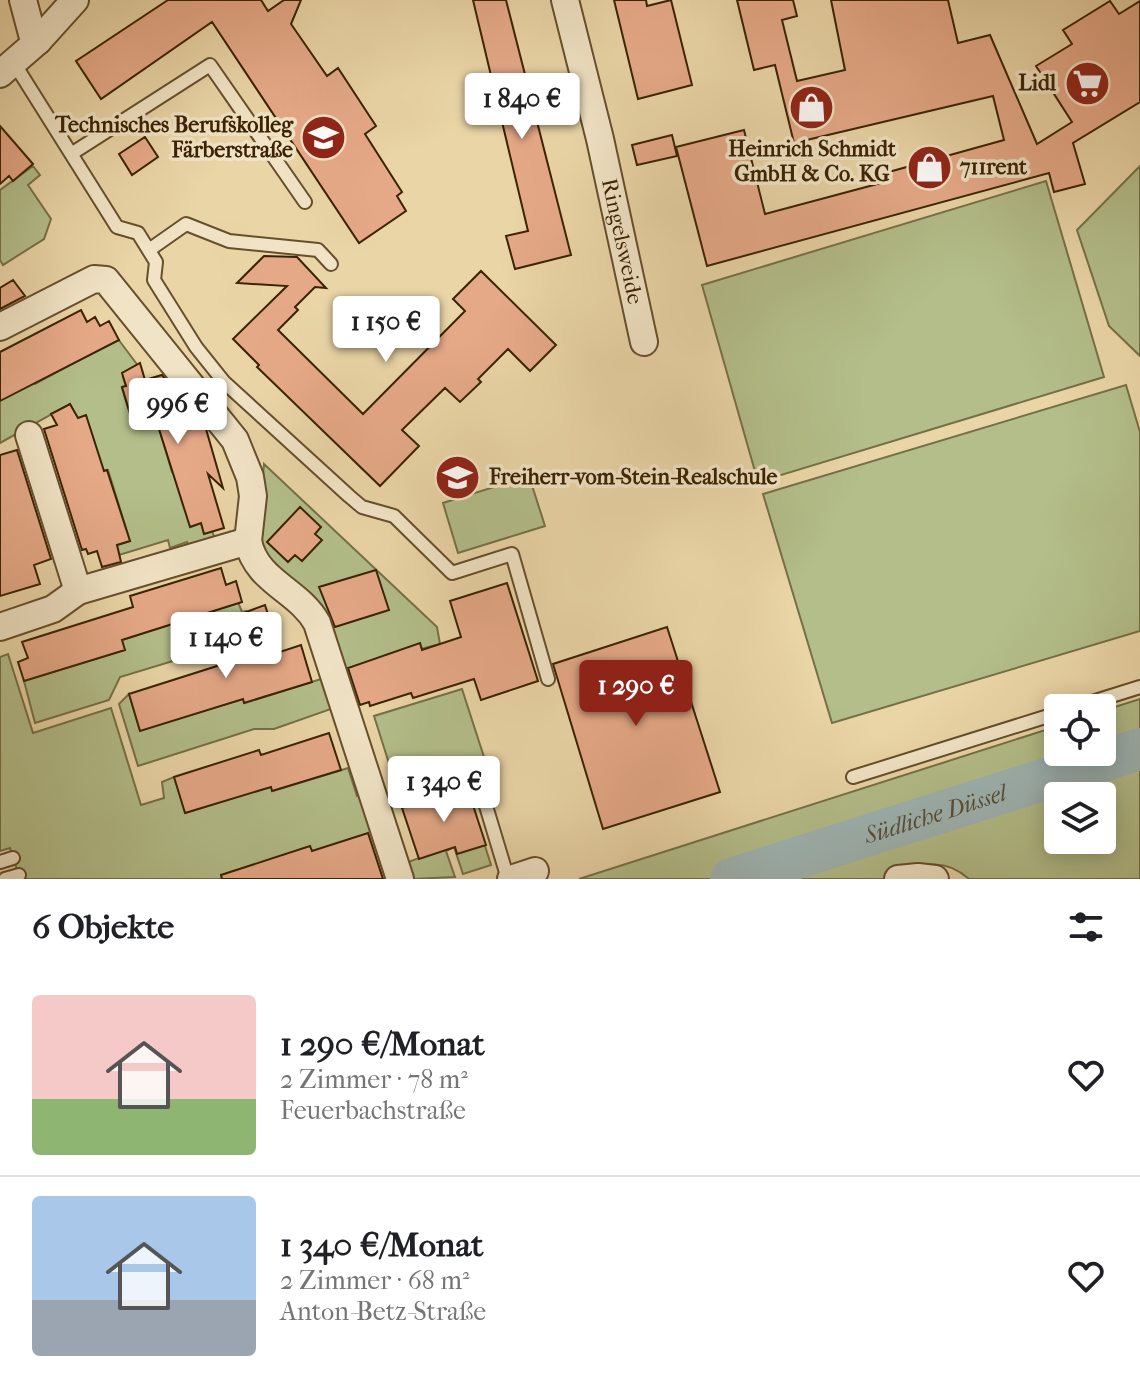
<!DOCTYPE html>
<html lang="de">
<meta charset="utf-8">
<style>
:root{--surface:#fff;--page:#f2f2f2;--text:#202124;--muted:#757577;--line:#e0e0e0;--accent:#8f2418}
body{margin:0;font-family:"IM FELL French Canon",serif;background:var(--page);color:var(--text);height:100vh;display:flex;flex-direction:column;font-size:30px;white-space:nowrap}
*{box-sizing:border-box;margin:0}
p{font-size:26px;color:var(--muted)}
.icon{flex:none;width:44px;height:44px;fill:none;stroke:currentColor;stroke-width:2;stroke-linecap:round;stroke-linejoin:round}
.map{position:relative;height:879px;overflow:hidden}
.drawer{display:flex;flex-direction:column;background:var(--surface);flex:1}
.drawer>*{flex:none}
.fabs{position:absolute;left:1044px;top:694px;display:grid;gap:16px}
.fabs a{display:grid;place-items:center;width:72px;height:72px;border-radius:8px;background:var(--surface);box-shadow:0 4px 20px #0003;font-size:40px}
.price{position:absolute;translate:-50% -68px;padding:0 18px;border-radius:8px;background:#fff;color:#222;font-size:26px;line-height:52px;filter:drop-shadow(0 2px 4px #0008)}
.price::after{content:'';position:absolute;left:50%;top:48px;width:24px;height:18px;margin-left:-12px;background:inherit;clip-path:polygon(0 0,100% 0,50% 100%)}
.price.active{background:var(--accent);color:#fff}
ul{padding:0;list-style:none}
li{display:flex;align-items:center;gap:24px;height:200px;padding:0 32px}
li+li{border-top:2px solid var(--line)}
li span{display:grid;place-items:center;flex:none;width:224px;height:160px;border-radius:8px;color:#555}
li>.icon{margin-inline-start:auto}
span .icon{width:96px;height:96px;fill:#fffc;stroke-width:1}
li b{font-size:34px}
h2{display:flex;justify-content:space-between;align-items:center;height:96px;padding:0 32px;font-size:34px}
.map>svg:first-child{display:block}
.green{fill:#b3be8a;stroke:#767046;stroke-width:2;fill-rule:evenodd}
.lines{fill:none;stroke-linecap:round;stroke-linejoin:round}
.river{stroke:#9eb5b4;stroke-width:42}
.building{fill:#e6a988;stroke:#3a2202;stroke-width:2}
.lane-casing{stroke:#664f2b;stroke-width:16}
.street-casing{stroke:#664f2b;stroke-width:30}
.lane{stroke:#f1e4c6;stroke-width:12}
.street{stroke:#f1e4c6;stroke-width:26}
.labels{text-anchor:middle;dominant-baseline:central;stroke-width:7;stroke-linejoin:round;paint-order:stroke}
.poi-label{font-size:22px;font-weight:bold;fill:#3a2202;stroke:#f1e4c6;text-anchor:end}
.street-label{font-size:22px;fill:#3a2202;stroke:#f1e4c6}
.water-label{font-size:24px;font-style:italic;fill:#584e37;stroke:#f1e4c6}
</style>
<div class="map">
<svg width="1140" height="879" viewBox="0 0 1140 879">
<rect width="100%" height="100%" fill="#ead5a7"/>
<filter id="stains"><feTurbulence type="fractalNoise" baseFrequency=".0025" numOctaves="4"/><feColorMatrix values="0 0 0 0 .2 0 0 0 0 .09 0 0 0 0 .02 0 0 0 .5 -.17"/></filter>
<radialGradient id="worn" r=".72"><stop offset=".6" stop-color="#630" stop-opacity="0"/><stop offset="1" stop-color="#630" stop-opacity=".3"/></radialGradient>
<!-- green -->
<path class="green" d="M33,166L40,175L28,185L51,219L44,239L3,265L0,260V190Z
M1140,166V356L1109,326L1077,230Z
M1046,181L1104,377L758,482L702,285Z
M118,339L142,371L123,377L126,386L122,388L133,423L151,419L153,427L163,424L161,435L172,472L189,467L191,527L201,523L204,533L212,531L215,539L190,547L187,542L170,548L168,540L119,555L117,545L130,541L108,470L93,474L77,419L70,404L0,443V401L28,373L35,384Z
M1126,385L1140,432V631L832,723L763,494Z
M264,464L437,627L440,644L344,669L264,555L258,531Z
M529,476L545,526L458,553L443,503Z
M238,602L242,612L246,611L252,637L120,677L109,700L35,723L24,681L124,650L122,640Z
M8,654L33,733L111,708L141,805L164,798L162,782L174,777L186,813L271,786L273,791L348,768L357,796L366,793L392,879H20L10,848L0,851V657Z
M321,679L331,709L274,729H254L138,766L119,704L129,694L140,730L243,699L245,703Z
M462,689L495,791L470,798L491,865L463,874L454,847L446,851L455,877L412,879L406,863L419,858L374,716Z
M1140,699V879H969C941,854 918,866 887,879H579L1058,726V752H1102V711ZM1058,796H1102V840H1058Z"/>
<g class="lines">
<!-- river -->
<path class="river" id="s1" d="M731,879L1140,749"/>
</g>
<!-- building -->
<path class="building" d="M168,0H261L268,11L284,0H301L291,24L327,76L338,68L376,126L365,134L402,192L397,196L406,211L359,243L212,22L101,99L76,61Z
M473,0H506L571,255L515,269L506,236L528,231Z
M614,0H646L647,6L671,0L692,85L638,99Z
M737,0H793L797,16L782,20L797,81L845,70L831,0H948L958,43L990,35L1037,144L1072,122L1036,66L1072,44L1063,30L1110,1L1119,14L1140,1V102L1073,143L1085,184L1054,192L1049,173L707,266L676,147L744,130L765,214L881,183L878,175L1004,140L993,96L794,143L775,65L754,70Z
M0,126L33,164L13,181L9,176L0,184Z
M672,135L677,156L637,165L632,145Z
M145,137L158,157L132,175L119,154Z
M264,256L297,257L326,288L315,287L295,307L298,310L278,330L363,414L465,311L453,299L481,271L556,345L530,371L508,349L478,379L481,382L460,402L445,388L402,430L419,446L380,486L257,367L259,365L233,339L287,286L237,283Z
M13,280L25,296L0,309V288Z
M81,310L87,322L95,317L100,326L109,321L119,340L0,401V352Z
M140,363L145,380L162,375L167,381L179,419L183,418L186,427L201,423L206,429L223,488L208,474L224,528L204,534L201,523L190,527L158,426L153,427L151,419L133,424L122,387L126,386L122,373Z
M70,404L78,418L86,415L104,471L107,470L130,541L117,545L121,562L102,567L97,551L88,554L86,549L82,550L44,429L57,425L51,414Z
M17,450L51,559L34,565L40,584L0,596V455Z
M300,507L321,527L315,534L322,540L302,561L295,555L288,562L267,542Z
M221,568L226,585L236,581L242,602L122,640L125,650L24,681L18,662L28,658L22,642L133,607L130,596Z
M376,570L389,610L335,627L319,587Z
M507,583L538,681L481,700L474,679L413,698L411,693L370,706L369,702L360,705L348,668L420,643L422,650L461,637L450,601Z
M265,605L280,652L301,645L312,682L244,703L243,699L140,731L129,694L258,653L246,612Z
M667,627L720,792L603,829L553,664Z
M329,733L341,770L272,791L271,787L185,813L174,777L259,750L261,755Z
M446,784L451,799L469,793L486,845L457,854L455,847L419,859L402,808L430,799L427,790Z
M368,833L383,879H222L221,875L310,846L312,851Z"/>
<g class="lines">
<defs>
<path id="lane" d="M14,63L117,227L138,233L156,262L154,280L196,347L224,382L349,496L362,507L394,516L452,573L512,554L548,679
M71,154L210,65L305,202
M149,250L186,224L229,241L318,250L331,264
M1073,708L1140,687
M853,777L1058,713
M483,796L508,879
M0,862L13,858
M5,879L19,875"/>
<g id="street">
<path d="M23,0L32,34L38,41"/>
<path id="s2" d="M565,0L600,139L644,342"/>
<path d="M0,74L38,41L75,0"/>
<path d="M0,327L94,279L106,280L235,440L250,477L253,496L248,541"/>
<path d="M29,435L78,591"/>
<path d="M0,627L53,609L78,591L248,541C256,582 299,590 317,623L400,879"/>
<path d="M511,879L535,871"/>
<path d="M898,879L918,877L935,879"/>
</g>
</defs>
<!-- lane casing -->
<use href="#lane" class="lane-casing"/>
<!-- street casing -->
<use href="#street" class="street-casing"/>
<!-- lane -->
<use href="#lane" class="lane"/>
<!-- street -->
<use href="#street" class="street"/>
</g>
<!-- icons -->
<defs>
<symbol id="supermarket-disc" viewBox="-11 -11 22 22"><circle r="9.5" fill="#8f2418" stroke="#f1e4c6"/><path d="M-6-5.5h2.5l.6 2H6L4.5 2H-2.5L-4.4-4H-6ZM-1.5 3.2a1.3 1.3 0 1 0 .1 0ZM3 3.2a1.3 1.3 0 1 0 .1 0Z" fill="#fff"/></symbol>
<symbol id="shop-disc" viewBox="-11 -11 22 22"><circle r="9.5" fill="#8f2418" stroke="#f1e4c6"/><path d="M-5-2.5h2.3a2.7 3.5 0 0 1 5.4 0H5L5.5 6h-11ZM-1.5-2.5h3a1.5 2.3 0 0 0-3 0Z" fill="#fff"/></symbol>
<symbol id="school-disc" viewBox="-11 -11 22 22"><circle r="9.5" fill="#8f2418" stroke="#f1e4c6"/><path d="M0-5L7-2L0 1L-7-2ZM-4 1L0 2.5L4 1V4Q0 6-4 4Z" fill="#fff"/></symbol>
</defs>
<g fill-rule="evenodd">
<use href="#supermarket-disc" x="1062" y="58" width="51" height="51"/>
<use href="#shop-disc" x="786" y="82" width="51" height="51"/>
<use href="#school-disc" x="298" y="112" width="51" height="51"/>
<use href="#shop-disc" x="904" y="142" width="51" height="51"/>
<use href="#school-disc" x="432" y="452" width="51" height="51"/>
</g>
<g class="labels">
<!-- poi labels -->
<g class="poi-label">
<text x="1056" y="83">Lidl</text>
<text x="293" y="125">Technisches Berufskolleg<tspan x="293" dy="25">Färberstraße</tspan></text>
<text x="812" y="149" text-anchor="middle">Heinrich Schmidt<tspan x="812" dy="25">GmbH &amp; Co. KG</tspan></text>
<text x="960" y="167" text-anchor="start">711rent</text>
<text x="489" y="477" text-anchor="start">Freiherr-vom-Stein-Realschule</text>
</g>
<!-- street labels -->
<g class="street-label">
<text stroke="none"><textPath href="#s2" startOffset="248">Ringelsweide</textPath></text>
</g>
<!-- water labels -->
<g class="water-label">
<text stroke="none"><textPath href="#s1" startOffset="214">Südliche Düssel</textPath></text>
</g>
</g>
<rect width="100%" height="100%" filter="url(#stains)"/>
<rect width="100%" height="100%" fill="url(#worn)"/>
</svg>
<div class="fabs">
<a><svg class="icon" aria-label="locate" viewBox="0 0 24 24"><circle cx="12" cy="12" r="6"/><path d="M12 2v4M12 18v4M2 12h4M18 12h4"/></svg></a>
<a><svg class="icon" aria-label="layers" viewBox="0 0 24 24"><path d="M12 4l9 5-9 5-9-5zM3 14l9 5 9-5"/></svg></a>
</div>
<b class="price" style="left:522px;top:141px">1 840 €</b>
<b class="price" style="left:386px;top:364px">1 150 €</b>
<b class="price" style="left:178px;top:446px">996 €</b>
<b class="price" style="left:226px;top:680px">1 140 €</b>
<b class="price active" style="left:636px;top:728px">1 290 €</b>
<b class="price" style="left:444px;top:824px">1 340 €</b>
</div>
<section class="drawer">
<h2>6 Objekte<svg class="icon" aria-label="filters" viewBox="0 0 24 24"><path d="M4 7h16M4 17h16"/><circle cx="9" cy="7" r="2"/><circle cx="15" cy="17" r="2"/></svg></h2>
<ul>
<li><span style="background:linear-gradient(#f6c9c9 65%,#8fb573 0)"><svg class="icon" aria-label="home" viewBox="0 0 24 24"><path d="M3 11l9-7 9 7M6 9v11h12V9"/></svg></span><div><b>1 290 €/Monat</b><p>2 Zimmer · 78 m²</p><p>Feuerbachstraße</p></div><svg class="icon" aria-label="heart" viewBox="0 0 24 24"><path d="M12 20l-8-8c-3-5 5-10 8-4 3-6 11-1 8 4z"/></svg></li>
<li><span style="background:linear-gradient(#a9c7e8 65%,#9aa5b1 0)"><svg class="icon" aria-label="home" viewBox="0 0 24 24"><path d="M3 11l9-7 9 7M6 9v11h12V9"/></svg></span><div><b>1 340 €/Monat</b><p>2 Zimmer · 68 m²</p><p>Anton-Betz-Straße</p></div><svg class="icon" aria-label="heart" viewBox="0 0 24 24"><path d="M12 20l-8-8c-3-5 5-10 8-4 3-6 11-1 8 4z"/></svg></li>
</ul>
</section>
